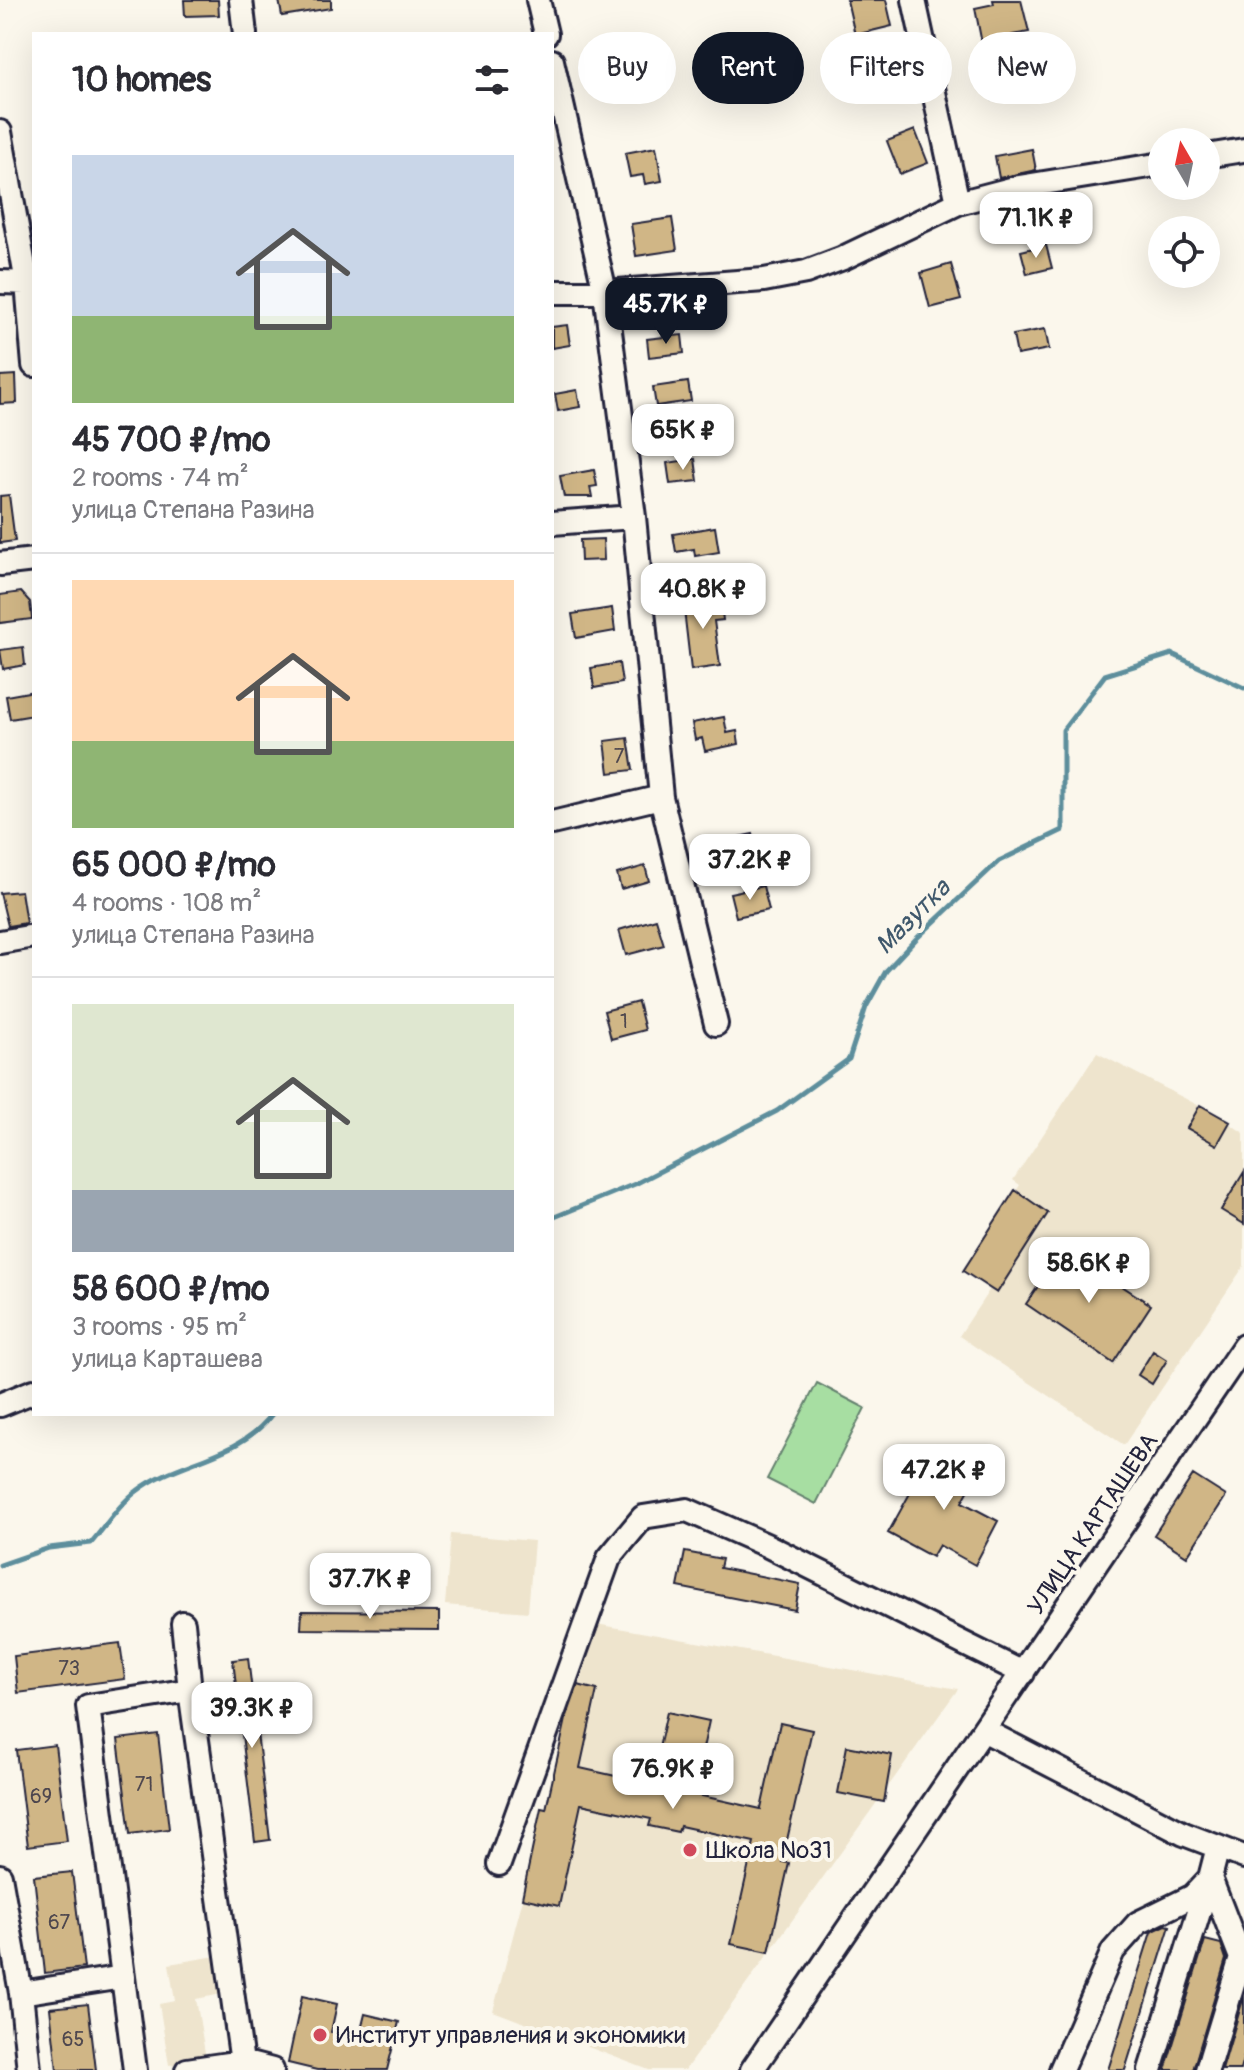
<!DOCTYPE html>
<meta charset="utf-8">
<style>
:root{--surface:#fff;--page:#f7f7f7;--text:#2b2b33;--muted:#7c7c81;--line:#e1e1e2;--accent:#111827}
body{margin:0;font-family:Pangolin,sans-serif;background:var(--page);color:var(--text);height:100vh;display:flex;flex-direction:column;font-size:30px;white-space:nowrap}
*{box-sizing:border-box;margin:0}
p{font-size:26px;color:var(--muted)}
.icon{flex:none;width:44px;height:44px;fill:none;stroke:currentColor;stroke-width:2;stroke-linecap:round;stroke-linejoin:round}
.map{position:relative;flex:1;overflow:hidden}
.side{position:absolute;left:32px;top:32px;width:522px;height:1384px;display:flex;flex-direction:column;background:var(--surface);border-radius:0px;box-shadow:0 8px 32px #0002}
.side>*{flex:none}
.banner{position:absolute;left:578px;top:32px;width:546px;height:72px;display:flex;gap:16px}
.needle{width:52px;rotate:351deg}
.tools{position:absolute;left:1148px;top:128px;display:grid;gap:16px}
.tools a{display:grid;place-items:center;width:72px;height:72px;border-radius:50%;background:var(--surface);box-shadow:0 8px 32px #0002;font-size:40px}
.price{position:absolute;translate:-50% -68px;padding:0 18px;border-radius:16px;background:#fff;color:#222;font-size:26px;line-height:52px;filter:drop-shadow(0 2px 4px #0008)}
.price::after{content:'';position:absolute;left:50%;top:48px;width:24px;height:18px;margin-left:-12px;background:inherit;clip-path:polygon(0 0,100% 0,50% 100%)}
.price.current{background:var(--accent);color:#fff}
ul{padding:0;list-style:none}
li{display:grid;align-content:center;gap:16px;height:424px;padding:0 40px}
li+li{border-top:2px solid var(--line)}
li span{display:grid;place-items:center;height:248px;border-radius:0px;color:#555}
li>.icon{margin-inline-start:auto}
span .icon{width:144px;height:144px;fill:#fffc;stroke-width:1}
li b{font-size:34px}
h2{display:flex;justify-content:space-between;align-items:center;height:96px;padding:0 40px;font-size:34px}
.pill{padding:0 28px;border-radius:36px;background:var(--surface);box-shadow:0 8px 32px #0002;font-size:28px;line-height:72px}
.pill.current{background:var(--accent);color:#fff}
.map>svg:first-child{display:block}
.built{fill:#eee4cd}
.green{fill:#a7dea2;stroke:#64806e;stroke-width:2}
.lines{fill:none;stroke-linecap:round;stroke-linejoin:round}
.stream{stroke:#5d8e9c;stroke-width:5}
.building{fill:#d0b686;stroke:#22223b;stroke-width:2}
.minor-casing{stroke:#22223b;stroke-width:28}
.minor{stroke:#fbf7ec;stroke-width:22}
.poi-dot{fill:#d1495b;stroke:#fbf7ec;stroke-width:3}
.labels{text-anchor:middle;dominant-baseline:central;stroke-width:8;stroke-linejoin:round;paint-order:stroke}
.number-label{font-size:20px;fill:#4e474e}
.street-label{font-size:24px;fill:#22223b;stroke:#fbf7ec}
.poi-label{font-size:24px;fill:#22223b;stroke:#fbf7ec;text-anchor:start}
.water-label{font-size:26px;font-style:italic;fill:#3f586c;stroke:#fbf7ec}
</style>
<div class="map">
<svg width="1244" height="2070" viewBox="0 0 1244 2070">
<rect width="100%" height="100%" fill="#fbf7ec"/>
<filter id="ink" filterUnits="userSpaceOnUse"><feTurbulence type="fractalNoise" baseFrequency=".0125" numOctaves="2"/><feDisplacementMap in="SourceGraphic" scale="16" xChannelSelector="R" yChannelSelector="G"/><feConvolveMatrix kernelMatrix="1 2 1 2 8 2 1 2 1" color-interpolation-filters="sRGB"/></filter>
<g filter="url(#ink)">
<!-- built -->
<path class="built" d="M1097,1053L1215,1114L1244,1133V1266L1124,1445L959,1336L990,1289L963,1271L1020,1185L1013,1180Z
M451,1534L534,1541L528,1612L445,1605Z
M596,1624L958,1689L685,2070H649L493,2011Z
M216,1956L222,1994L196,1999L206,2059L169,2065L159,2004L175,2001L169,1964Z"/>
<!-- green -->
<path class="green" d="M817,1383L865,1408L816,1504L767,1479Z"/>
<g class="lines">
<!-- stream -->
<path class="stream" d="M552,1218L635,1184L777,1111L849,1059L866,1007L886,971L916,939L999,861L1063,830V730L1105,675L1172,654L1244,688
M0,1565L49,1548L91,1543C105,1527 120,1503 137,1491C178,1459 239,1459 272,1414"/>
</g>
<!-- building -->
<path class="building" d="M184,0H218L219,15L185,16Z
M279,0H331V8L282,16Z
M847,0H886L892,26L855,35Z
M993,0H1021L1029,32L1012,35L1022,95L993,100L975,8L994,4Z
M642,65L647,91L626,95L624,87L613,89L610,71Z
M915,130L928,163L900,174L887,141Z
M656,147L662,181L645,184L643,175L630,177L625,153Z
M1032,149L1036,170L999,178L995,156Z
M672,218L677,250L636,256L631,224Z
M1046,245L1052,268L1027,274L1021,251Z
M951,264L961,300L930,308L921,273Z
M567,325L570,345L552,348V327Z
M1045,329L1049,349L1017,355L1013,335Z
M682,335L684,353L649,357L647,339Z
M16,375L17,403L0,404V376Z
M688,382L691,401L656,406L653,387Z
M577,390L580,407L558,411L555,394Z
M695,459L698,481L670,484L667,463Z
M594,470L597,486L590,487L592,497H564L560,476Z
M9,495L15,541L0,543V496Z
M715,527L719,552L695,556L694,549L676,552L673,534Z
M603,539L604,560L581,561L580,540Z
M21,592L30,602L32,619L0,623V595Z
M720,596L723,620L714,621L720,666L691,670L683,601Z
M612,608L615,631L576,638L572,614Z
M23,647L25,665L3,669L0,650Z
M619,663L622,683L594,688L591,668Z
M34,691V715L10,719L6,696Z
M724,717L727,733L737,731L739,744L705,751L702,738L695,740L692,723Z
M628,738L633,770L609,773L605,741Z
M753,834L758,855L723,862L719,841Z
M645,866L649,881L621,889L617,874Z
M763,886L769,910L736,917L730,893Z
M21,891L26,923L8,926L0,893Z
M656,919L664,945L626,955L619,930Z
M638,1002L645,1030L611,1039L604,1011Z
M1200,1105L1230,1122L1217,1145L1187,1128Z
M1244,1172V1224L1221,1210Z
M1015,1190L1048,1213L997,1293L963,1271Z
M1064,1248L1151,1305L1113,1363L1026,1304Z
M1153,1351L1167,1360L1152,1384L1138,1375Z
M935,1448L979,1472L962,1502L998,1521L975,1565L939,1545L932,1557L888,1533Z
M1193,1475L1226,1496L1187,1556L1154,1535Z
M685,1552L722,1559L720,1568L800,1584L795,1610L678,1587Z
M302,1611L439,1612V1630L301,1629Z
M120,1643L125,1679L18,1693L14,1656Z
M248,1658L270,1840L255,1842L233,1660Z
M578,1685L597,1690L580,1768L651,1784L667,1712L709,1721L693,1794L761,1809L780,1723L812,1730L782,1862L789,1863L769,1952L731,1944L754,1842L680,1826L678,1832L649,1826L651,1819L581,1804L559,1906L522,1898L541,1808L546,1809L566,1719Z
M158,1734L169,1829L130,1834L118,1739Z
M55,1745L67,1841L28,1846L16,1750Z
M847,1746L892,1755L884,1802L838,1793Z
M72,1872L84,1968L45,1973L34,1876Z
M1166,1925L1170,1926L1125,2070H1108L1151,1932Z
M1205,1940L1221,1944L1226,1959L1193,2070H1165Z
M302,1996L337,2004L331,2032L359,2038L365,2014L399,2022L387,2070H317L288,2063Z
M1244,1996V2056L1240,2070H1222Z
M88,2004L96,2070H57L50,2008Z"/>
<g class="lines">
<defs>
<path id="minor" d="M241,0L245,34
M538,0L546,34
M914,0L958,203
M552,61L605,292L634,517L661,797L716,1024
M0,132L27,283L34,365
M1206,156L1244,150
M0,282L34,283
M552,292H605L764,280L806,272L843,258L958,203L1019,187L1162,164
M552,523L634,517
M0,564L34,560
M552,823L661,797
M0,942L34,936
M0,1405L34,1391
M183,1623L190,1690
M985,1731L1184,1834L1244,1857
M499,1864L609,1558L643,1517L687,1510L766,1545L1023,1673
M0,1876L21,1993L29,2070
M21,1993L123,1977
M135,2070L88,1706L190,1690L243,2070
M187,2070L242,2062L272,2070
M752,2070L1244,1346
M1061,2070L1113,1951L1138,1923L1193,1896L1210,1878L1218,1847
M1150,2070L1208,1883
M1207,2070L1241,1958L1210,1878"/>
</defs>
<!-- minor casing -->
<use href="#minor" class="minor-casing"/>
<!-- minor -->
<use href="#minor" class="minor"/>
</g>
</g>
<!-- markers -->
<g class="poi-dot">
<circle cx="690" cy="1850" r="8"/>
<circle cx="320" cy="2035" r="8"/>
</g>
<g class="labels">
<!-- number labels -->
<g class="number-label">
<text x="619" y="756">7</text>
<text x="624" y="1021">1</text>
<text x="69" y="1668">73</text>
<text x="144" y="1784">71</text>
<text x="41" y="1796">69</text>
<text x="59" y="1922">67</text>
<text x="73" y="2039">65</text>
</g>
<!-- street labels -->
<g class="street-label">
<text transform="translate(1093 1524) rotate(-56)">УЛИЦА КАРТАШЕВА</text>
</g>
<!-- poi labels -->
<g class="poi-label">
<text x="706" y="1850">Школа №31</text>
<text x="336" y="2035">Институт управления и экономики</text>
</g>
<!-- water labels -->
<g class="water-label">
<text transform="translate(913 917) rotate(-45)">Мазутка</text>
</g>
</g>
</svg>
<div class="tools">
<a><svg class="needle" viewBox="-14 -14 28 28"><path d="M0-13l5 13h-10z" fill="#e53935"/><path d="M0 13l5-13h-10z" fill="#7c7c81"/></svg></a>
<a><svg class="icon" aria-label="locate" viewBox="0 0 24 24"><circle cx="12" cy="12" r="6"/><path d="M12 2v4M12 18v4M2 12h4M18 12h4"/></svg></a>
</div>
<b class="price" style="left:1036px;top:260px">71.1K ₽</b>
<b class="price current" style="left:666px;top:346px">45.7K ₽</b>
<b class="price" style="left:683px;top:472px">65K ₽</b>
<b class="price" style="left:703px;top:631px">40.8K ₽</b>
<b class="price" style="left:750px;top:902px">37.2K ₽</b>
<b class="price" style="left:1089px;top:1305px">58.6K ₽</b>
<b class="price" style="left:944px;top:1512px">47.2K ₽</b>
<b class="price" style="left:370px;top:1621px">37.7K ₽</b>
<b class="price" style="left:252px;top:1750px">39.3K ₽</b>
<b class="price" style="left:673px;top:1811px">76.9K ₽</b>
<div class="banner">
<a class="pill">Buy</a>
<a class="pill current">Rent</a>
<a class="pill">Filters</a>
<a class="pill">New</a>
</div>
<section class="side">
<h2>10 homes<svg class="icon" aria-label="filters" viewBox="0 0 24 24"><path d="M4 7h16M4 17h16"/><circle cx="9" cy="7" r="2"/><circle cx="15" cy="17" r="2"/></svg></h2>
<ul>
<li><span style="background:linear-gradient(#c9d6e8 65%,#8fb573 0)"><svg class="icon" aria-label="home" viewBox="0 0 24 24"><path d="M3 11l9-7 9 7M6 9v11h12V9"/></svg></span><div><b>45 700 ₽/mo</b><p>2 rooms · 74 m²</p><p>улица Степана Разина</p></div></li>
<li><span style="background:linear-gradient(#ffd9b3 65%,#8fb573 0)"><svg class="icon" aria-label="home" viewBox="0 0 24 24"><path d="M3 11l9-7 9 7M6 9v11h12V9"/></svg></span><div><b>65 000 ₽/mo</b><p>4 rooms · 108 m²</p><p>улица Степана Разина</p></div></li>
<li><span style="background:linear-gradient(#dfe7d0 75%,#9aa5b1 0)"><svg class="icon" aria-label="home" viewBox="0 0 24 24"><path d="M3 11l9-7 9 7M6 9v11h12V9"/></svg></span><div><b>58 600 ₽/mo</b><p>3 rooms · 95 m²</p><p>улица Карташева</p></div></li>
</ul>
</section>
</div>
